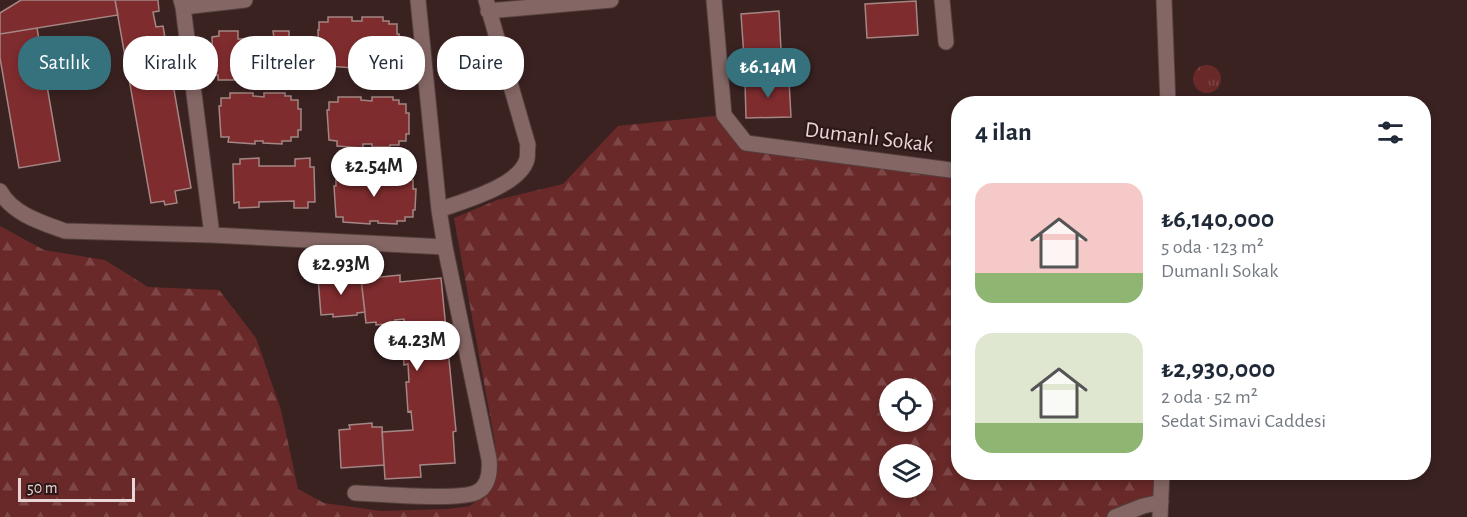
<!DOCTYPE html>
<html lang="tr">
<meta charset="utf-8">
<style>
:root{--surface:#fff;--page:#f6f6f7;--text:#1f2937;--muted:#747a83;--accent:#36727e}
body{margin:0;font-family:"Alegreya Sans",sans-serif;background:var(--page);color:var(--text);height:100vh;display:flex;flex-direction:column;font-size:22px;white-space:nowrap}
*{box-sizing:border-box;margin:0}
p{font-size:20px;color:var(--muted)}
.icon{flex:none;width:33px;height:33px;fill:none;stroke:currentColor;stroke-width:2;stroke-linecap:round;stroke-linejoin:round}
.map{position:relative;flex:1;overflow:hidden}
.side{position:absolute;left:951px;top:96px;width:480px;height:384px;display:flex;flex-direction:column;background:var(--surface);border-radius:24px;box-shadow:0 3px 9px #0003}
.side>*{flex:none}
.banner{position:absolute;left:18px;top:36px;width:570px;height:54px;display:flex;gap:12px}
.controls{position:absolute;left:879px;top:378px;display:grid;gap:12px}
.controls a{display:grid;place-items:center;width:54px;height:54px;border-radius:50%;background:var(--surface);box-shadow:0 3px 9px #0003;font-size:30px}
.scale{position:absolute;left:18px;bottom:15px;width:117px;box-sizing:border-box;padding-left:6px;border:3px solid #e7d6d5;border-top:0;font-size:16px;line-height:21px;white-space:nowrap;color:#e7d6d5;-webkit-text-stroke:4px #2f1817;paint-order:stroke}
.price{position:absolute;translate:-50% -51px;padding:0 14px;border-radius:21px;background:#fff;color:#222;font-size:20px;line-height:39px;filter:drop-shadow(0 2px 3px #0008)}
.price::after{content:'';position:absolute;left:50%;top:36px;width:18px;height:14px;margin-left:-9px;background:inherit;clip-path:polygon(0 0,100% 0,50% 100%)}
.price.selected{background:var(--accent);color:#fff}
ul{padding:0;list-style:none}
li{display:flex;align-items:center;gap:18px;height:150px;padding:0 24px}
li span{display:grid;place-items:center;flex:none;width:168px;height:120px;border-radius:18px;color:#555}
li>.icon{margin-inline-start:auto}
span .icon{width:72px;height:72px;fill:#fffc;stroke-width:1}
li b{font-size:26px}
h2{display:flex;justify-content:space-between;align-items:center;height:72px;padding:0 24px;font-size:26px}
.pill{padding:0 21px;border-radius:24px;background:var(--surface);box-shadow:0 3px 9px #0003;font-size:21px;line-height:54px}
.pill.selected{background:var(--accent);color:#fff}
.map>svg:first-child{display:block}
.forest{fill:url(#forest-firs);fill-rule:evenodd}
.park{fill:url(#park-tufts)}
.building{fill:#7f2c2e;stroke:#a48684;stroke-width:1.5}
.lines{fill:none;stroke-linecap:round;stroke-linejoin:round}
.minor-casing{stroke:#54403f;stroke-width:17}
.minor{stroke:#846765;stroke-width:15}
.labels{text-anchor:middle;dominant-baseline:central;stroke-width:4.5;stroke-linejoin:round;paint-order:stroke}
.street-label{font-size:22px;fill:#e7d6d5;stroke:#2f1817}
</style>
<div class="map">
<svg width="1467" height="517" viewBox="0 0 1467 517">
<defs>
<pattern id="forest-firs" width="22" height="20" patternUnits="userSpaceOnUse" patternTransform="scale(1.5)"><rect width="22" height="20" fill="#692929"/><path d="M5 1l3.5 6h-7zM16 11l3.5 6h-7z" fill="#7e4747"/></pattern>
<pattern id="park-tufts" width="24" height="20" patternUnits="userSpaceOnUse" patternTransform="scale(1.5)"><rect width="24" height="20" fill="#692929"/><path d="M3 7l-1-3M5 7V3M7 7l1-3M15 17l-1-3M17 17v-4M19 17l1-3" fill="none" stroke="#7e4747"/></pattern>
</defs>
<rect width="100%" height="100%" fill="#3a2221"/>
<!-- forest -->
<path class="forest" d="M724,115L746,143L958,171V472L1162,473L1161,502L1115,517H0V226L44,250L105,260L148,287L219,290L256,338L281,410L298,489L324,503L381,511L448,509L470,506L485,494L495,482L497,468L495,443L454,218L497,200L563,184L618,126ZM890,388H922V422H890ZM890,454H922V488H890Z"/>
<!-- park -->
<path class="park" d="M1193 79a14 14 0 1 1 28 0a14 14 0 1 1-28 0Z"/>
<!-- building -->
<path class="building" d="M21,0H115L118,15L0,34V13Z
M115,0H158L159,11L153,12L156,27L163,26L191,188L175,191L177,203L165,205L164,201L151,203Z
M916,1L918,35L867,38L865,4Z
M779,11L782,70L745,72L741,14Z
M328,17H352V21H362V17H383V21H389V24H397V34H399V54H396V62H389V65H381V68H362V65H354V68L327,66V61H319L318,30H319V22H328Z
M37,28L60,161L19,168L0,58V34Z
M219,31H238V39L274,38L273,31H289V39H293L294,74L287,75V81H273V74L238,75V80H218V75H213L212,37L219,36Z
M789,80L791,117L746,118L745,82Z
M230,93H253V96L264,97V93H285V96H291V100H298V109H301V130H298V137H291V141H282V144L263,143V141H255V144L228,142L229,137H221L219,106H221V98H230Z
M338,97H361V100L372,101V97H393V100H399V104H406V113H409V134H406V141H399V145H390V147H372V144H363V148L337,146V141L329,140L327,110H329V102H338Z
M259,158V166H295V159L310,158V167H314L315,202H308V208H294V201L259,202V207L239,208V202L234,203L233,164H240V159Z
M344,173H368V176L379,177V173H399V176H405V180H413V189H416L415,210H413V217H405V221H397V224L378,223V221H370V224L343,222V217H336L334,186H336V178H344Z
M364,274L361,279L365,312L357,313V315L333,317V314L321,315L318,278Z
M400,275V282L441,278L456,431L453,432L455,463L420,465L421,477L385,479L382,432L413,430L411,411L408,412L406,382H409L408,364L404,365L402,334H405L404,319L395,320L396,323L376,325V322L366,323L361,279Z
M372,423V427H382L384,465L341,468L339,430L350,429L349,425Z"/>
<g class="lines">
<defs>
<path id="minor" d="M181,0L183,7L245,0
M714,0L724,115L746,143L958,171
M942,0L946,42
M1164,0L1168,104
M183,7L212,235
M488,11L611,0
M0,191C12,214 43,223 65,231L212,235L445,247L439,210L418,0
M439,210C463,201 520,186 527,159C528,155 527,149 528,145L486,0
M355,493C377,494 461,501 477,492C489,486 490,470 489,459L445,247
M1115,517L1143,506L1161,502
M1160,517L1162,472"/>
</defs>
<!-- minor casing -->
<use href="#minor" class="minor-casing"/>
<!-- minor -->
<use href="#minor" class="minor"/>
</g>
<g class="labels">
<!-- street labels -->
<g class="street-label">
<text transform="translate(869 137) rotate(7)">Dumanlı Sokak</text>
</g>
</g>
</svg>
<div class="controls">
<a><svg class="icon" aria-label="locate" viewBox="0 0 24 24"><circle cx="12" cy="12" r="6"/><path d="M12 2v4M12 18v4M2 12h4M18 12h4"/></svg></a>
<a><svg class="icon" aria-label="layers" viewBox="0 0 24 24"><path d="M12 4l9 5-9 5-9-5zM3 14l9 5 9-5"/></svg></a>
</div>
<div class="scale">50 m</div>
<b class="price selected" style="left:768px;top:99px">₺6.14M</b>
<b class="price" style="left:374px;top:198px">₺2.54M</b>
<b class="price" style="left:341px;top:296px">₺2.93M</b>
<b class="price" style="left:417px;top:372px">₺4.23M</b>
<div class="banner">
<a class="pill selected">Satılık</a>
<a class="pill">Kiralık</a>
<a class="pill">Filtreler</a>
<a class="pill">Yeni</a>
<a class="pill">Daire</a>
</div>
<section class="side">
<h2>4 ilan<svg class="icon" aria-label="filters" viewBox="0 0 24 24"><path d="M4 7h16M4 17h16"/><circle cx="9" cy="7" r="2"/><circle cx="15" cy="17" r="2"/></svg></h2>
<ul>
<li><span style="background:linear-gradient(#f6c9c9 75%,#8fb573 0)"><svg class="icon" aria-label="home" viewBox="0 0 24 24"><path d="M3 11l9-7 9 7M6 9v11h12V9"/></svg></span><div><b>₺6,140,000</b><p>5 oda · 123 m²</p><p>Dumanlı Sokak</p></div></li>
<li><span style="background:linear-gradient(#dfe7d0 75%,#8fb573 0)"><svg class="icon" aria-label="home" viewBox="0 0 24 24"><path d="M3 11l9-7 9 7M6 9v11h12V9"/></svg></span><div><b>₺2,930,000</b><p>2 oda · 52 m²</p><p>Sedat Simavi Caddesi</p></div></li>
</ul>
</section>
</div>
